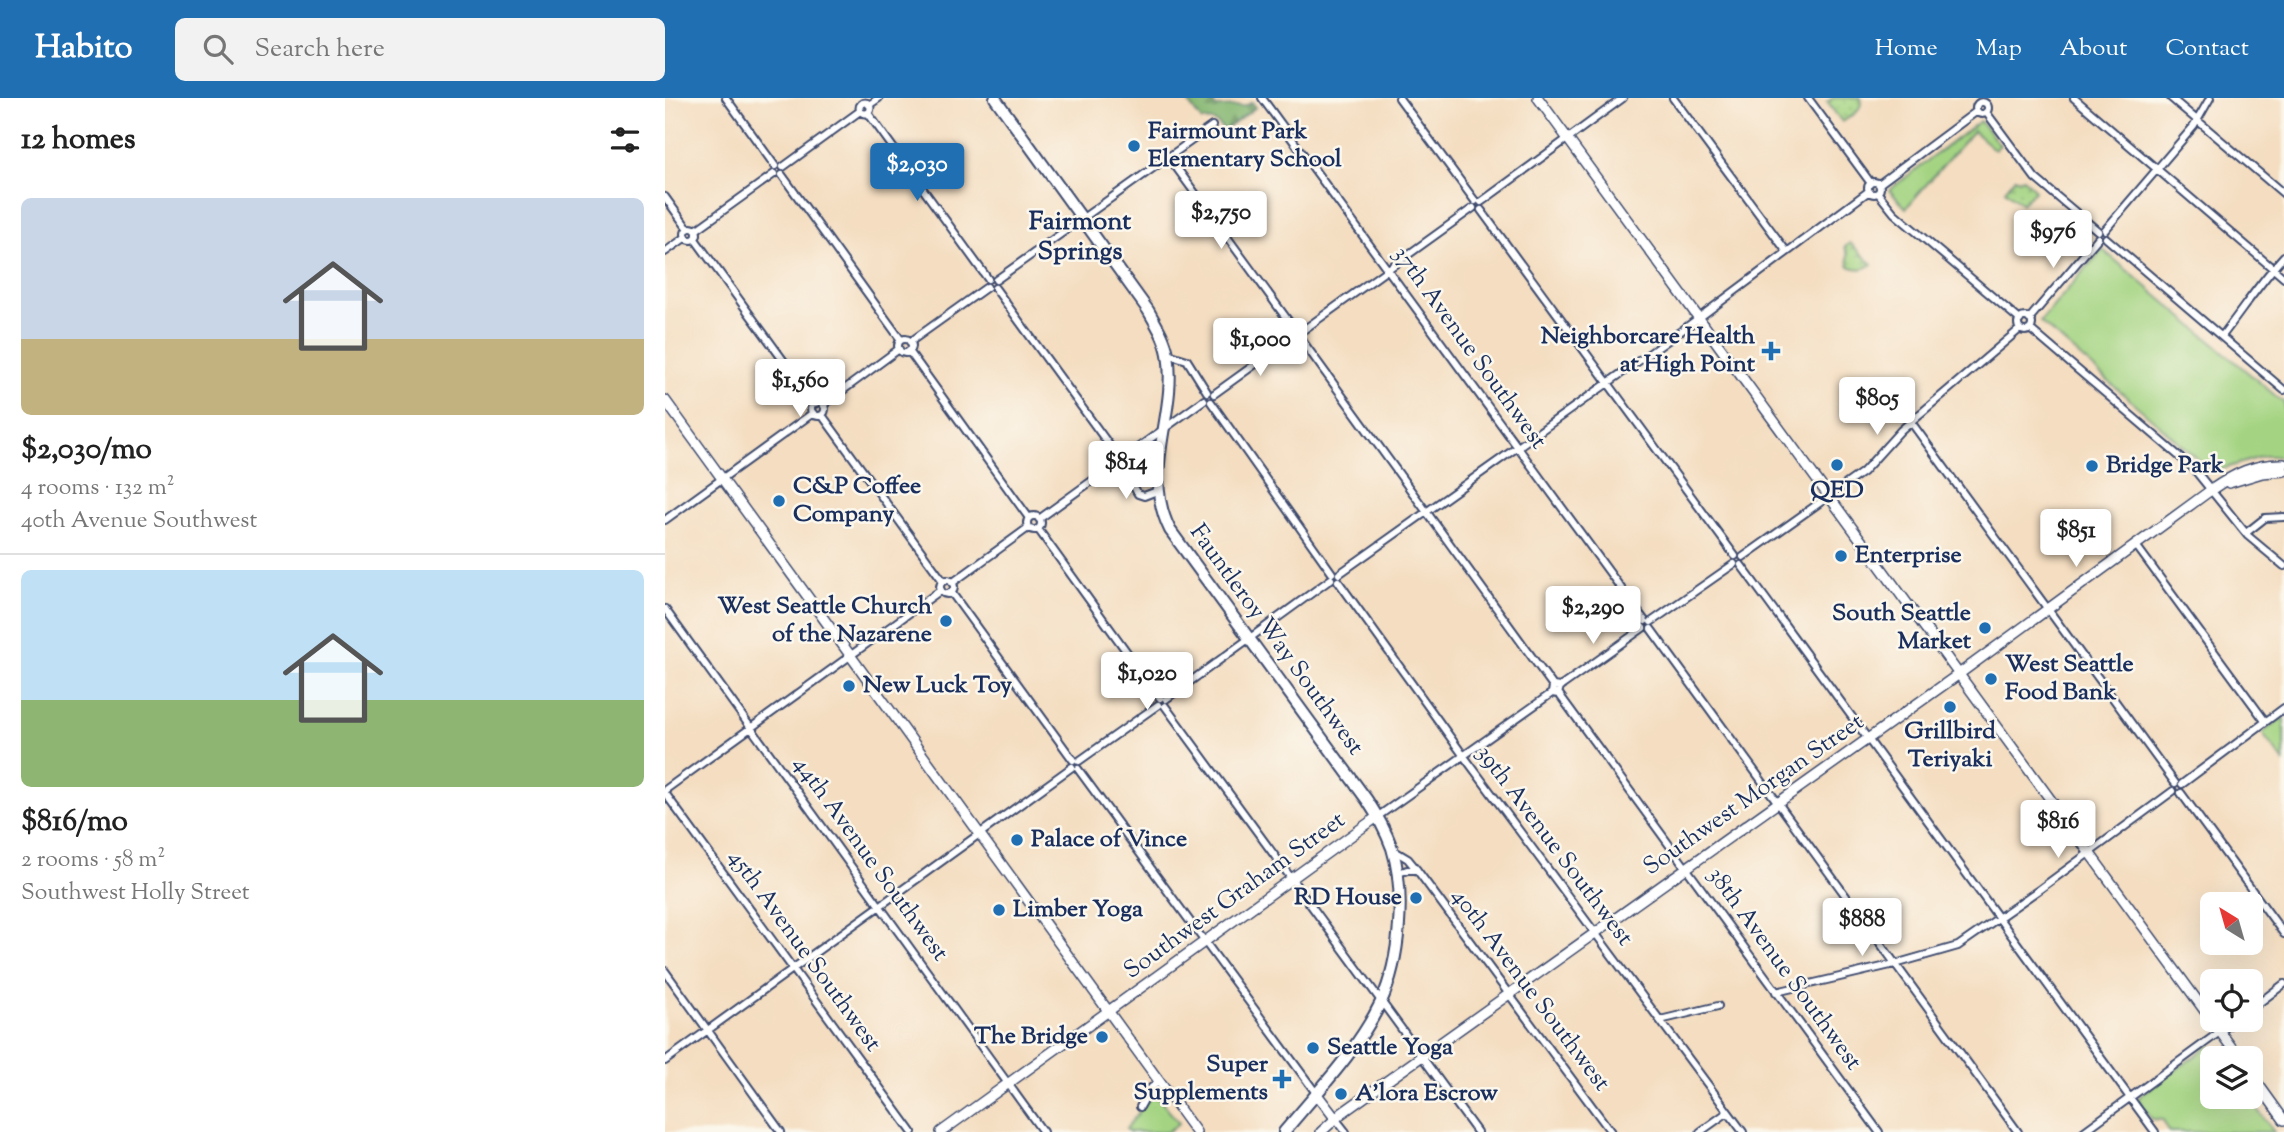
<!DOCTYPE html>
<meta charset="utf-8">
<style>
:root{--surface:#fff;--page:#f2f2f2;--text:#222;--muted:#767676;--line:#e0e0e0;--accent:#1f6fb2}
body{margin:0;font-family:"Sorts Mill Goudy",serif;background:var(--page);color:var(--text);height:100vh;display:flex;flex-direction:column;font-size:26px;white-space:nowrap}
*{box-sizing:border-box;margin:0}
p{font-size:23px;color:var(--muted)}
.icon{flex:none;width:38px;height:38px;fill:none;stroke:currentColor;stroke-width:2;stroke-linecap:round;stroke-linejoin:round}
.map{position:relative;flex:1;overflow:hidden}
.panel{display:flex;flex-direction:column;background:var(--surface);width:665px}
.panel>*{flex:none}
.needle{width:46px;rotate:323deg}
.tools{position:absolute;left:1535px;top:794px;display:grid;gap:14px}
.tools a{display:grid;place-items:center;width:63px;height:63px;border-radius:10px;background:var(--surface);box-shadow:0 7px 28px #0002;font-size:35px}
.price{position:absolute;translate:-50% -60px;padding:0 16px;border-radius:7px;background:#fff;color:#222;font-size:23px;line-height:46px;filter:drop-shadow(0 2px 4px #0008)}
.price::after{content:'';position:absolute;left:50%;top:42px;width:21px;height:16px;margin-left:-10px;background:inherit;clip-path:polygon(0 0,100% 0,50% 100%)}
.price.selected{background:var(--accent);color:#fff}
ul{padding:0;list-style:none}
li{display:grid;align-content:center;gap:14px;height:371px;padding:0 21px}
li+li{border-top:2px solid var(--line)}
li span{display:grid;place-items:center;height:217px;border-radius:10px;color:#555}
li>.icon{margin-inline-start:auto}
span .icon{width:126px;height:126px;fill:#fffc;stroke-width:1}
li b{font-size:30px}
h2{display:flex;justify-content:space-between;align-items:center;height:84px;padding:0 21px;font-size:30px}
header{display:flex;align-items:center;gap:42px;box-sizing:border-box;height:98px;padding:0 35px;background:var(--accent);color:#fff}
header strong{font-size:33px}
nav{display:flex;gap:38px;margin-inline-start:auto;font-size:24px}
.search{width:490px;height:63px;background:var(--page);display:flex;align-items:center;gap:18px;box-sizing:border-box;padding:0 24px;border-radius:10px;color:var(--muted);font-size:26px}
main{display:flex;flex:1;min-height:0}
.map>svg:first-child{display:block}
.grass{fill:url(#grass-dots);stroke:#608270;stroke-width:2}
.forest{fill:url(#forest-firs);stroke:#4f7267;stroke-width:2}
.park{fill:#a4d482;stroke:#608270;stroke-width:2}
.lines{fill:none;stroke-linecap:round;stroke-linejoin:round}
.street-casing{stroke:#3c496d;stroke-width:10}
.secondary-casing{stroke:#3c496d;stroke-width:12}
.primary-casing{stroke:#3c496d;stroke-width:14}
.street{stroke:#fff;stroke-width:6}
.secondary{stroke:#fff;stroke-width:9}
.primary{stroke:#fff;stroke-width:10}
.poi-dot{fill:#1f6fb2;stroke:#fbf7ec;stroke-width:2.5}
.labels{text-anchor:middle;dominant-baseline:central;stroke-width:5;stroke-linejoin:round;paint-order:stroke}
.poi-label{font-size:24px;font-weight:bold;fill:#1b2f5e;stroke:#fbf7ec;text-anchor:start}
.street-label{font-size:24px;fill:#1b2f5e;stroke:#fbf7ec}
.neighbourhood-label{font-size:26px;font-weight:bold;fill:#1b2f5e;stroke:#fbf7ec}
</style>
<header>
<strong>Habito</strong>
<div class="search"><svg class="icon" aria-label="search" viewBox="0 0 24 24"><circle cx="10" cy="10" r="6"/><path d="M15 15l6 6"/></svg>Search here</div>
<nav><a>Home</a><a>Map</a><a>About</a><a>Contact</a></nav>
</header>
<main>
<section class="panel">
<h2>12 homes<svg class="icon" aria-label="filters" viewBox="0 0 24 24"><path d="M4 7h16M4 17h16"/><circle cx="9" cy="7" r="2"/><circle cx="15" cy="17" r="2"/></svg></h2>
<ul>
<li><span style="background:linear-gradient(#c9d6e8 65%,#c2b280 0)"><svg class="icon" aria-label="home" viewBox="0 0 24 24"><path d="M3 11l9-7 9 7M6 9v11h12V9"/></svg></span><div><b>$2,030/mo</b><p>4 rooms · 132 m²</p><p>40th Avenue Southwest</p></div></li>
<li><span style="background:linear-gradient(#bfe0f5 60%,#8fb573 0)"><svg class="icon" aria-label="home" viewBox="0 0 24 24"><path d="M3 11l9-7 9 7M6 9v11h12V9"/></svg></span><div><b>$816/mo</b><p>2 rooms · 58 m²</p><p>Southwest Holly Street</p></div></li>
</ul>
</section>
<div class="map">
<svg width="1619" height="1034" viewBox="0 0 1619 1034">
<defs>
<pattern id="grass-dots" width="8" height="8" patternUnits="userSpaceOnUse" patternTransform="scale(1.75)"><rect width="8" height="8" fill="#a4d482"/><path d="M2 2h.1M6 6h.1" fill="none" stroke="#8db673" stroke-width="1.8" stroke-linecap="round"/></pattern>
<pattern id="forest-firs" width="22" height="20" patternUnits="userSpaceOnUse" patternTransform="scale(1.75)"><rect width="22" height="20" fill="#83b670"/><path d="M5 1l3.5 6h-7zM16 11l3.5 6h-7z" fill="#6a945f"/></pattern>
</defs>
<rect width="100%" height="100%" fill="#fbf7ec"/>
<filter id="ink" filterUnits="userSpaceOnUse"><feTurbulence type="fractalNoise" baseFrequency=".0143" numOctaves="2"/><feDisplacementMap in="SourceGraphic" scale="14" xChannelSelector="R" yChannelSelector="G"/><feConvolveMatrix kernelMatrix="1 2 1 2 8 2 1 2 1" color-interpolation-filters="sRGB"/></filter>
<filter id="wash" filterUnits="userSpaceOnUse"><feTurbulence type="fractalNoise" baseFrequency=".00686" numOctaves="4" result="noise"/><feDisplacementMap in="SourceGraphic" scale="28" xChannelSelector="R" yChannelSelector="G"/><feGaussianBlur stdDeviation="1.57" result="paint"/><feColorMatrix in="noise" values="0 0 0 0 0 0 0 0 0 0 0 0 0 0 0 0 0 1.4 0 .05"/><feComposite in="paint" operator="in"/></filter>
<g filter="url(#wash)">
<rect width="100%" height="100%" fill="#f4ddc0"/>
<!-- grass -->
<path class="grass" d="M1168,0H1196C1198,13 1186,18 1177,24L1162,4Z
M1350,80L1354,82L1358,80L1370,92L1357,106L1340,92Z
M1185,145L1207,166C1200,172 1192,172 1184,168L1183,156L1180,149Z"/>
<!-- forest -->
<path class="forest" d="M520,0H545L551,9L580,8L587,4L591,9L559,33C553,24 548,21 537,23Z"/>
<!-- park -->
<path class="park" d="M1315,23L1335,47L1330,52L1308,33L1241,110L1224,92Z
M1437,151L1619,305V358H1599L1548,374L1375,224Z
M1618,620L1619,622V664L1597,635Z
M1545,947L1555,961H1547V999H1583L1609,1034H1504L1498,1022L1487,1021L1474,1003V999Z
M490,996L514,1025L502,1034H465L461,1031L486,998Z"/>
</g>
<g filter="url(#ink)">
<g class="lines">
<defs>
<path id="street" d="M61,0L110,68
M597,0L980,523
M734,0L810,103
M1008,0L1122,154
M1143,0L1205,84
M1409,0L1619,180
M1506,0L1619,96
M1311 10a6 6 0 1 1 12 0a6 6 0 1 1-12 0Z
M194.5 10a5.5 5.5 0 1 1 11 0a5.5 5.5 0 1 1-11 0Z
M204,7L214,0
M1321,14L1370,80L1433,133
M203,15L323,181
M503,58L630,232
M118,69L195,13
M117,77L236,242
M1203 90a6 6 0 1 1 12 0a6 6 0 1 1-12 0Z
M1214,86L1312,13
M1213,95L1229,115L1355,222
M0,99L23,131
M816,104L958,0
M816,112L1070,458
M20 136a6 6 0 1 1 12 0a6 6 0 1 1-12 0Z
M31,132L109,76
M1440,132L1529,28L1545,0
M1441,140L1619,292
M30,141L150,306
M0,154L21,139
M331,182L547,28
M330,190L450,355L473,396L479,398L492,393
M1353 226a7 7 0 1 1 14 0a7 7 0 1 1-14 0Z
M1364,221L1433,140
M1365,231L1529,371L1583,438L1619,468
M637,233L808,110
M1557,238C1578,211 1596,183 1619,158
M636,241L888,588
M233 248a7 7 0 1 1 14 0a7 7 0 1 1-14 0Z
M245,244L322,189
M244,253L364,420
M503,256L522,262L542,294
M549,296L628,239
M546,304L667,475
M146 311a7 7 0 1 1 14 0a7 7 0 1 1-14 0Z
M158,307L234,251
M157,317L278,483
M1246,324L1510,685
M362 425a7 7 0 1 1 14 0a7 7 0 1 1-14 0Z
M374,421L539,302
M0,422L148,315
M373,431L495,600
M1581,435L1600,420L1619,419
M1470,446L1600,623
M1078,459L1198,374L1236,332L1355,231
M1076,467L1490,1034
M674,476L1023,228L1204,93
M275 489a7 7 0 1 1 14 0a7 7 0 1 1-14 0Z
M673,483L798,657L1078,1034
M287,485L363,430
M286,494L408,662
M0,511L378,1034
M986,524L1069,466
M986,531L1353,1034
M895,589L888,588L887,595L893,596L895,589L978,530
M894,596L1214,1034
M501,601L666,481
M500,608L812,1034
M414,663L493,607
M413,671L651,995
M1517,686L1619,610
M0,692L276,492
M0,695L247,1034
M1516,695L1619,836
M712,719L887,595
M728,752L743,761L752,772L946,1034
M731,776L742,772H752
M0,873L116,1034
M1111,894L1230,866L1293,848L1375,791L1508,693
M1586,911L1619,886
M995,922L1053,908
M0,963L407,669
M475,1009L485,991L494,983
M670,1020L681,1034
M1035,1034L1063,1014
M1418,1034L1571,922"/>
<path id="secondary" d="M873,0L1575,961
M0,302L531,1034
M1564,385L1597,375L1619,373
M1586,976L1619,1022
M651,995L670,1020
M276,1034L712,719
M656,1034L677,1015L1294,576L1546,392C1569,376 1590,365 1619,366"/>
<path id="primary" d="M330,0L483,212C491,226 500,240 503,256C513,317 475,372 505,432L702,702C712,717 721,734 727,750C741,795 735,862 716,904C693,952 653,993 619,1034"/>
</defs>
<!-- street casing -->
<use href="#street" class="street-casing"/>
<!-- secondary casing -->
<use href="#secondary" class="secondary-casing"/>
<!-- primary casing -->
<use href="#primary" class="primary-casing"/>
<!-- street -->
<use href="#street" class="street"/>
<!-- secondary -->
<use href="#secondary" class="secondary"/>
<!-- primary -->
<use href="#primary" class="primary"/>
</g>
</g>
<!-- markers -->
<g class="poi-dot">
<circle cx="469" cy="48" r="7"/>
<path d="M1102.5 242.5h7v7h7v7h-7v7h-7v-7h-7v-7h7z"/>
<circle cx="1172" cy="367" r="7"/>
<circle cx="1427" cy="368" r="7"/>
<circle cx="114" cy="403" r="7"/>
<circle cx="1176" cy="458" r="7"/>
<circle cx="281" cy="523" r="7"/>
<circle cx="1320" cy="530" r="7"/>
<circle cx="1326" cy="581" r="7"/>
<circle cx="184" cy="588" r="7"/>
<circle cx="1285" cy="609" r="7"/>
<circle cx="352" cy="742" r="7"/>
<circle cx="751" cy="800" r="7"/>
<circle cx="334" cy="812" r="7"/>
<circle cx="437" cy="939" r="7"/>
<circle cx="648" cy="950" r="7"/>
<path d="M613.5 970.5h7v7h7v7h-7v7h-7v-7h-7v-7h7z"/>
<circle cx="676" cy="996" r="7"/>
</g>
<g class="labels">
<!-- poi labels -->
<g class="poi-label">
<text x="483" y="34">Fairmount Park<tspan x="483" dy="28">Elementary School</tspan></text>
<text x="1090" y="239" text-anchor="end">Neighborcare Health<tspan x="1090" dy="28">at High Point</tspan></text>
<text x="1441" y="368">Bridge Park</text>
<text x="128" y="389">C&amp;P Coffee<tspan x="128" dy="28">Company</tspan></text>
<text x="1172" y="393" text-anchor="middle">QED</text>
<text x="1190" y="458">Enterprise</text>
<text x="267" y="509" text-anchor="end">West Seattle Church<tspan x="267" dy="28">of the Nazarene</tspan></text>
<text x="1306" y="516" text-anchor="end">South Seattle<tspan x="1306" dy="28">Market</tspan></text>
<text x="1340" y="567">West Seattle<tspan x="1340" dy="28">Food Bank</tspan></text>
<text x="198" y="588">New Luck Toy</text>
<text x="1285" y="634" text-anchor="middle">Grillbird<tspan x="1285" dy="28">Teriyaki</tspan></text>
<text x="366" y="742">Palace of Vince</text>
<text x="737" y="800" text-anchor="end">RD House</text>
<text x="348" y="812">Limber Yoga</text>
<text x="423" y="939" text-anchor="end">The Bridge</text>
<text x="662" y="950">Seattle Yoga</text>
<text x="603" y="967" text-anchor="end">Super<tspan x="603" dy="28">Supplements</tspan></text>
<text x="690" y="996">A'lora Escrow</text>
</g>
<!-- street labels -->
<g class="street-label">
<text transform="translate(804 250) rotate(54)">37th Avenue Southwest</text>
<text transform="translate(611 542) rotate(54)">Fauntleroy Way Southwest</text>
<text transform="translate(1089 697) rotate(-35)">Southwest Morgan Street</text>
<text transform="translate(889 748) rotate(53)">39th Avenue Southwest</text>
<text transform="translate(205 761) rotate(54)">44th Avenue Southwest</text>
<text transform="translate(570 798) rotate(-36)">Southwest Graham Street</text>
<text transform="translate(139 853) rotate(54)">45th Avenue Southwest</text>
<text transform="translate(1119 871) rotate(54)">38th Avenue Southwest</text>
<text transform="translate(865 892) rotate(53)">40th Avenue Southwest</text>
</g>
<!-- neighbourhood labels -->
<g class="neighbourhood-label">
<text x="415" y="124">Fairmont<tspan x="415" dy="30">Springs</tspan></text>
</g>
</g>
</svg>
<div class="tools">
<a><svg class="needle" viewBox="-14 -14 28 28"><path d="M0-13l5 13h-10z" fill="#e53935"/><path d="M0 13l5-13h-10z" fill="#767676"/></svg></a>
<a><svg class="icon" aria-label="locate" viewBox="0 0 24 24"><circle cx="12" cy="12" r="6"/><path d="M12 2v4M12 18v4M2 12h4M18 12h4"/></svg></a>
<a><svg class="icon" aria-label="layers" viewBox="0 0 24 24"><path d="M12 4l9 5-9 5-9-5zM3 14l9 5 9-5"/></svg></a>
</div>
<b class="price selected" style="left:252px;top:105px">$2,030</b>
<b class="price" style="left:556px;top:153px">$2,750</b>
<b class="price" style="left:1388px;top:172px">$976</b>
<b class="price" style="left:595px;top:280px">$1,000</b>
<b class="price" style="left:135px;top:321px">$1,560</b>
<b class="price" style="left:1212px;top:339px">$805</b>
<b class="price" style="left:461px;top:403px">$814</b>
<b class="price" style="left:1411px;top:471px">$851</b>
<b class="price" style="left:928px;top:548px">$2,290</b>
<b class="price" style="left:482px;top:614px">$1,020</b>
<b class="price" style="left:1393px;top:762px">$816</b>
<b class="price" style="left:1197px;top:860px">$888</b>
</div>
</main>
